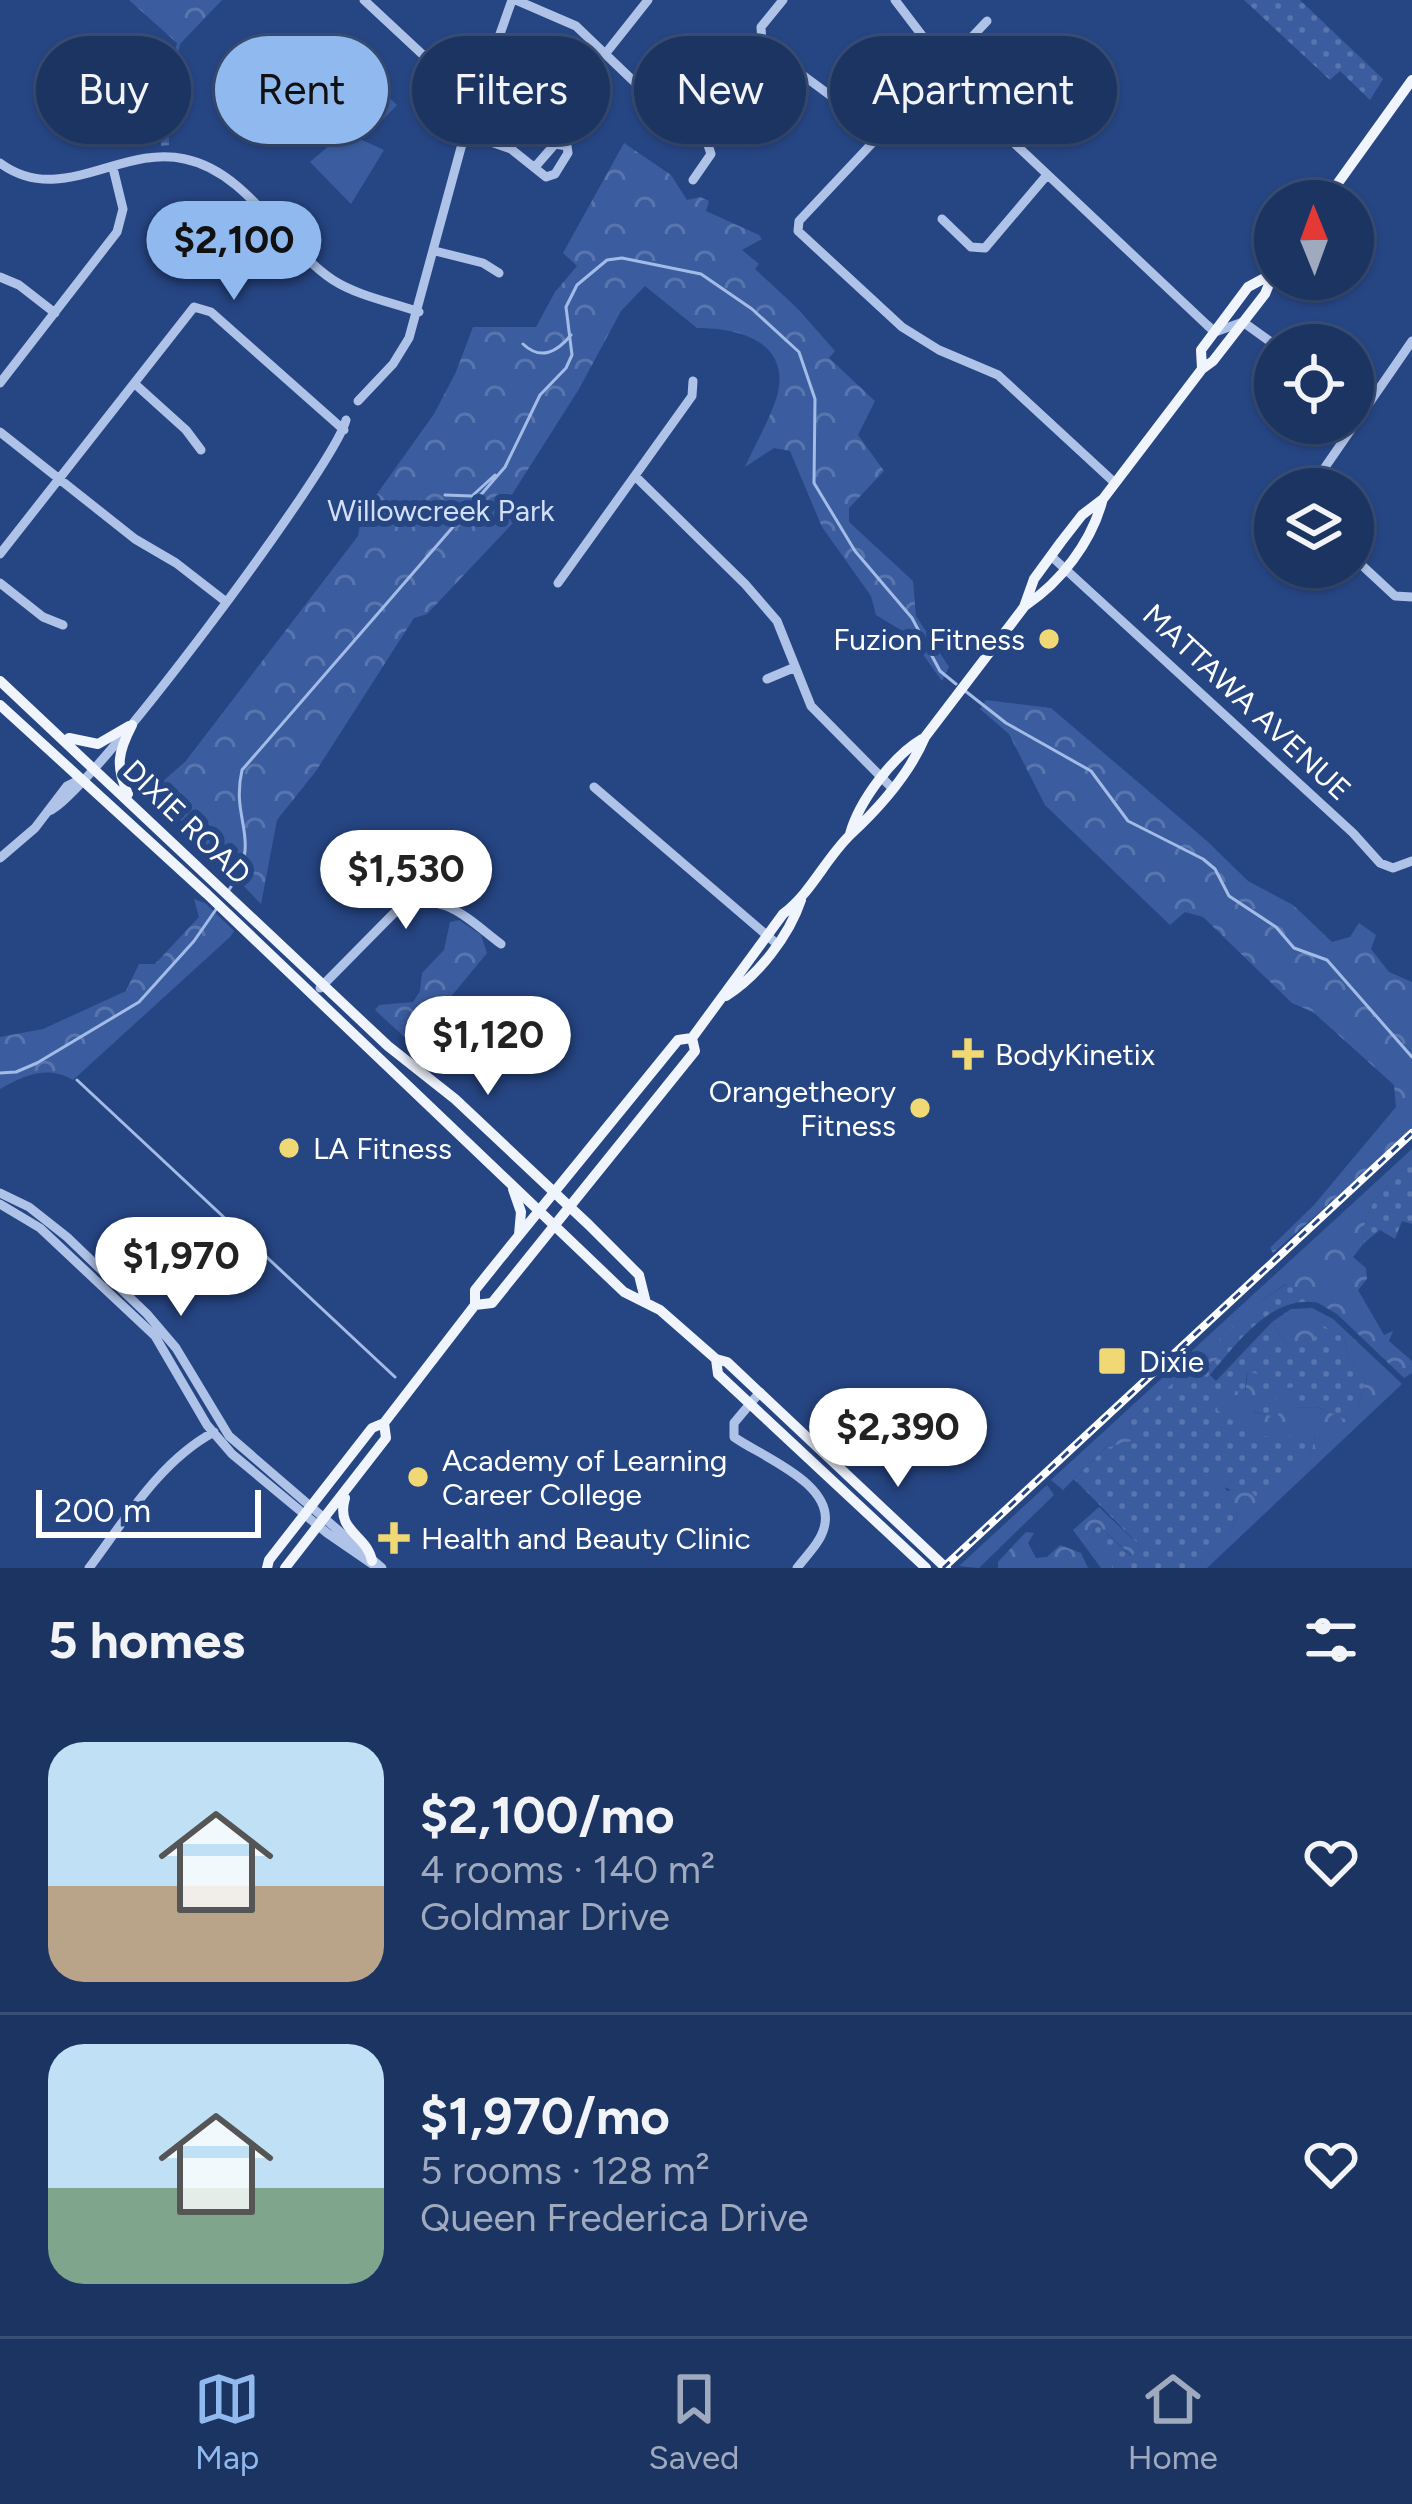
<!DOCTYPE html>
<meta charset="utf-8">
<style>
:root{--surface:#1c3462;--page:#293f6b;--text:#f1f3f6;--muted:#a0aabe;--line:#3a4f77;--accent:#90b9f0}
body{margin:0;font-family:Figtree,sans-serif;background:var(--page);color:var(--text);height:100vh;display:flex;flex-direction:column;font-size:45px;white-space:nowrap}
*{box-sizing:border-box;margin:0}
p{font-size:39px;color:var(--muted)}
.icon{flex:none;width:66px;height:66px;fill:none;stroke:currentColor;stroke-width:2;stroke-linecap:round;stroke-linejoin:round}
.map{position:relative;height:1568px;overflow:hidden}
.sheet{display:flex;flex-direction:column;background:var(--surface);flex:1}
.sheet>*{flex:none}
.top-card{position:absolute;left:36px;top:36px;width:1341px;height:108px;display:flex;gap:24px}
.needle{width:78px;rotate:359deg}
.tools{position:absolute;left:1254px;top:180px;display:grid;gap:24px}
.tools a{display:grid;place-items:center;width:120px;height:120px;border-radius:50%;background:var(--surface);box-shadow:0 3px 9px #0004,0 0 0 3px var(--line);font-size:60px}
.scale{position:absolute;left:36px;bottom:30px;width:225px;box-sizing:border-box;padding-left:12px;border:6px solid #fff;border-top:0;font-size:33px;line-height:42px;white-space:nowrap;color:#fff;-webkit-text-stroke:9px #264583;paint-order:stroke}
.price{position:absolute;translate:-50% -102px;padding:0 27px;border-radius:42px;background:#fff;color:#222;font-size:39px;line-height:78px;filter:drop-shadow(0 3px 6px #0008)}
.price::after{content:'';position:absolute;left:50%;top:72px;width:36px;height:27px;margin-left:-18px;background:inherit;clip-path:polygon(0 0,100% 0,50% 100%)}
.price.current{background:var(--accent);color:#111}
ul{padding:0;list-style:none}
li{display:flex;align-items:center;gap:36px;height:300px;padding:0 48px}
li+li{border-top:3px solid var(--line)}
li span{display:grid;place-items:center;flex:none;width:336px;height:240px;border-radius:36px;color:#555}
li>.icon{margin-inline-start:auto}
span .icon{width:144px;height:144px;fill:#fffc;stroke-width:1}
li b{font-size:51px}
h2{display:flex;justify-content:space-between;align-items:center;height:144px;padding:0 48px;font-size:51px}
.tag{padding:0 42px;border-radius:54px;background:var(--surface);box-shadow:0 3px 9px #0004,0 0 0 3px var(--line);font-size:42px;line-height:108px}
.tag.current{background:var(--accent);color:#111}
.tab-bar{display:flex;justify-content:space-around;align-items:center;height:168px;border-top:3px solid var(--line);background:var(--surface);font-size:33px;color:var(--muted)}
.tab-bar a{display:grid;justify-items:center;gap:6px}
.tab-bar .current{color:var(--accent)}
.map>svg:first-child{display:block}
.grass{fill:url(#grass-dots)}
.forest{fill:url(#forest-crowns)}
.pitch{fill:#3b5da0}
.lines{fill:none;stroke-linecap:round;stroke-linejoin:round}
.stream{stroke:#a3bce7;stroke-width:3}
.minor{stroke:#afc2e7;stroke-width:9}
.major{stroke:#f0f4fd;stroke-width:10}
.rail-casing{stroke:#fff;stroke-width:8}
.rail{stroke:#264583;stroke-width:3;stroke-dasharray:9;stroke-linecap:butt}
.poi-dot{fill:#f0d974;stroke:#264583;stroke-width:4.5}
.labels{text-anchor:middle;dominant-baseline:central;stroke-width:12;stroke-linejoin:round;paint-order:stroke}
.park-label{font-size:30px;fill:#d2dff6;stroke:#264583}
.poi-label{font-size:30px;fill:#fff;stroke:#264583;text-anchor:start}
.street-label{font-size:30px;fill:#fff;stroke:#264583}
</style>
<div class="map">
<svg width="1412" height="1568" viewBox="0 0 1412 1568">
<defs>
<pattern id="grass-dots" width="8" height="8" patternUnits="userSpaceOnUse" patternTransform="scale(3)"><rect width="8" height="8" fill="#3b5da0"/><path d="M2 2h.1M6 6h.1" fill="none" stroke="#5875ae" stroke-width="1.8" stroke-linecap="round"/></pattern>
<pattern id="forest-crowns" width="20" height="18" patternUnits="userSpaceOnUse" patternTransform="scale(3)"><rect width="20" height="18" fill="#3b5da0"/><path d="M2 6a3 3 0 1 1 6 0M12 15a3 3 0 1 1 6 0" fill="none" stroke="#5875ae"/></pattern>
</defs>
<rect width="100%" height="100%" fill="#264583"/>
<!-- grass -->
<path class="grass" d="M1244,0H1300L1383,79L1370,100L1340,71L1330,80Z
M1412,1162V1224L1402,1221L1395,1239L1380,1230L1364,1243C1361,1204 1386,1187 1412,1162Z
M1287,1284L1319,1303C1273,1293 1237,1343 1210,1375L1216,1381L1272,1322L1290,1351L1322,1324L1345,1338L1347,1355L1365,1381L1357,1410L1344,1420L1318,1407L1293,1408L1294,1388L1284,1410L1275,1418L1253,1411L1247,1372L1245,1392L1217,1410L1315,1436L1311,1453L1262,1503L1217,1484L1238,1515L1230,1534L1194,1568H1111L1113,1564L1092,1532L1097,1524L1131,1556L1140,1546L1074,1479L1105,1448L1134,1440L1129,1422L1260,1301Z"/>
<!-- forest -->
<path class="forest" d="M129,0H222L180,44L168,104L169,145L161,146V104L177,43Z
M624,143L671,175L687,200L700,197L709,201L706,211L759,235L762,239L742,250L759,264L755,269L798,309L835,351L829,358L875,401L858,435L884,471L849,508V522L913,581L916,616L949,667L942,681L909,635L876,615L871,596L822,527L790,451L774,448L745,467C754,446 776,409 779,387C785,339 735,328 697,328L645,286L621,311L579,389L504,507L514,522L427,614L414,618L316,771L277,820L261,904L185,824L149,793L185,762L358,536L362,515L434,414L456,372L473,327H536L555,292L577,266L563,253Z
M986,700L1051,708L1207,841L1248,881L1293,905L1332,942L1350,937L1359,923L1376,935L1371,949L1389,972L1412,982V1131L1273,1253L1270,1248L1314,1205L1396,1107L1394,1085L1313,1012L1292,1003L1203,917L1185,912L1170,925L1045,805L1009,734L980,709Z
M194,899L205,903L234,931L230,937L73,1080C48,1065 25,1075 0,1089V1037L43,1029L126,991L139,964H155L199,917Z
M459,920L481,935L487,953L412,1044L375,1010L379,1005L413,1002L420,991L422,973L444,950L450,922Z
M1412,1149V1162C1386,1187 1361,1204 1364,1243L1353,1257L1366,1268L1367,1279L1358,1290L1384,1335L1393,1331L1389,1341L1412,1361V1373L1404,1378L1337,1314L1286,1284L1260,1301L1219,1340L1223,1351L1207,1371L1189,1369L1129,1422L1135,1440L1105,1448L1063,1490L1051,1480Z
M1312,1308L1333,1319L1402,1384L1207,1568H1194L1230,1534L1238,1515L1217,1485L1197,1488L1202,1476L1217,1475L1227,1491L1246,1486L1262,1503L1311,1453L1315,1437L1255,1436L1217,1410L1220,1390L1245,1392L1248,1371L1263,1376V1395L1254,1412L1275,1417L1284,1409L1269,1391L1294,1387V1408L1317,1407L1344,1419L1357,1410L1365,1381L1347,1355L1345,1338L1322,1325L1312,1343L1290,1351L1272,1322L1291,1309Z
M1047,1485L1054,1495L979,1568L959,1566Z
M1099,1507L1140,1546L1132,1556L1097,1524L1092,1532L1114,1564L1111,1568H1101L1073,1530Z
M1026,1532L1034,1533L1028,1543L1036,1558L1047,1557L1060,1545L1081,1553L1088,1568H998V1562Z"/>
<!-- pitch -->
<path class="pitch" d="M348,59L397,105L368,135L320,89Z
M358,138L384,150L351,204L310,162L331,144Z"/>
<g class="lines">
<!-- stream -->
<path class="stream" d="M523,344C541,361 557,352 571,335
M445,495L472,496L495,475
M964,690L1006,723L1091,771L1128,821L1203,859L1215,869L1229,896L1276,927L1294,948L1327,960L1412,1057
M229,890C264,838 230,823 242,770L505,467L540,395L566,368L572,355L566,307L577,285L607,260L622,258L701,274L752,309L799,352L815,399L814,483L855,551L912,618L940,671L956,684
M0,1073L16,1072L37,1063L139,1002L194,941L217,908
M77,1080L395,1377"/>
<!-- minor -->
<path class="minor" d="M364,0L422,54L484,78
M516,0L576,26L648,95L706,139L711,154L693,180
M783,0L761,27L762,45L881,133
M895,0L978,109L1207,325L1215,332L1243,322L1275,345
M987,21L799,221L798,231L902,327L939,350L998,375L1115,483
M606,53L648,0
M465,133L511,149L546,177L555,174L568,153L567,146L555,144L535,167
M0,163C61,208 121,144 185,159C248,172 282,246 333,280C358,296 391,302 419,312
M942,219L971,247L985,248L1047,175
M435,251L483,263L499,273
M0,277L19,285L55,313
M0,383L117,232L123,209L113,168
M135,384L186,430L201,450
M358,401L393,364L409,338L465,133L512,0
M0,432L135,539L176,563L225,601
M635,476L745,584L777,621L811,706L893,789
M1310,489L1412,341
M0,554L194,307L211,312L344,430
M1051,556L1353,833L1380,863L1393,868L1412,861
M1353,557L1395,596L1412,597
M0,583L43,617L63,625
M558,583L692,396L693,381
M767,679L793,668
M594,787L777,944
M49,811C85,800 335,466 346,420
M0,858L35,828L67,786L81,779
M320,988L398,909C440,887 469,920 501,944
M0,1193L29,1207L67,1237L147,1314L176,1348L229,1436L382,1568
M0,1204L40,1228L155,1336L207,1425L232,1454L327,1533L375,1566
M760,1392L734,1423V1437C760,1456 837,1484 824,1528C820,1543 806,1556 797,1568
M89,1568C125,1520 160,1461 214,1432"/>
<!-- major -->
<path class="major" d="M1325,201L1412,80
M1202,369L1201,350L1248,287L1272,274
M1026,605C1061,582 1091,542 1102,502
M0,681L388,1046L455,1099L589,1225L639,1275L645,1299
M0,705L207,894L624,1292L660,1310L716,1359L727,1362L946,1568
M69,738L98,744L129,726
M128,794C115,766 118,752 132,725
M850,834C859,801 893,756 922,739
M726,996C758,976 789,936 801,900
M513,1189L521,1212L519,1235
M475,1305L492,1303L695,1051L692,1038
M716,1359L718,1374L926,1568
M345,1498C335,1532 367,1534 372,1561
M267,1568L269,1560L372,1428L384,1423L475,1305V1290L499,1260L678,1040L692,1038L783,914C812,892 825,859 851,834C880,807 909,775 925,737L1024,607L1034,579L1061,542L1082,515L1103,499L1202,369L1213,361L1265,294L1275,270
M285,1568L386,1438L384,1423"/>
<defs>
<path id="rail" d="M943,1568L1412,1133"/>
</defs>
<!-- rail casing -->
<use href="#rail" class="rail-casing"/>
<!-- rail -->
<use href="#rail" class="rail"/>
</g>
<!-- markers -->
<g class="poi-dot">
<circle cx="1049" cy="639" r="12"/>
<path d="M962 1036h12v12h12v12h-12v12h-12v-12h-12v-12h12z"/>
<circle cx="920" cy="1108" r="12"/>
<circle cx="289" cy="1148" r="12"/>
<rect x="1097" y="1346" width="30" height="30" rx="6"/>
<circle cx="418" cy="1477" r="12"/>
<path d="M388 1520h12v12h12v12h-12v12h-12v-12h-12v-12h12z"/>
</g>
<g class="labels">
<!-- park labels -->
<g class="park-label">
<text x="441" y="510">Willowcreek Park</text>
</g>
<!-- poi labels -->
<g class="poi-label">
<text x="1025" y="639" text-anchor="end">Fuzion Fitness</text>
<text x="995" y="1054">BodyKinetix</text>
<text x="896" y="1091" text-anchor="end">Orangetheory<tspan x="896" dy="34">Fitness</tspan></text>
<text x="313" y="1148">LA Fitness</text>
<text x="1139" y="1361">Dixie</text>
<text x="442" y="1460">Academy of Learning<tspan x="442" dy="34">Career College</tspan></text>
<text x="421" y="1538">Health and Beauty Clinic</text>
</g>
<!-- street labels -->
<g class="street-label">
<text transform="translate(1247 702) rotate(43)">MATTAWA AVENUE</text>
<text transform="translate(187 822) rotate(44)">DIXIE ROAD</text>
</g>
</g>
</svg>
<div class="tools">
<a><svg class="needle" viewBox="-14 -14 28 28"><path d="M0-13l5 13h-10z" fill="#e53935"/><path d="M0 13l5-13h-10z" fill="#a0aabe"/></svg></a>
<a><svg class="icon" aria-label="locate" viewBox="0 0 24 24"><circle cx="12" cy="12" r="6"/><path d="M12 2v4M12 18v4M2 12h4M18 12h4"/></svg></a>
<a><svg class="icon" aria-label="layers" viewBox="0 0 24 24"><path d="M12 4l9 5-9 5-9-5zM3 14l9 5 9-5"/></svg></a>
</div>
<div class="scale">200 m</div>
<b class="price current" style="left:234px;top:303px">$2,100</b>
<b class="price" style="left:406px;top:932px">$1,530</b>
<b class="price" style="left:488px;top:1098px">$1,120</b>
<b class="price" style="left:181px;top:1319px">$1,970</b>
<b class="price" style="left:898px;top:1490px">$2,390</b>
<div class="top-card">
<a class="tag">Buy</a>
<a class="tag current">Rent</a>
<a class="tag">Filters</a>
<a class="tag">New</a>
<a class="tag">Apartment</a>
</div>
</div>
<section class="sheet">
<h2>5 homes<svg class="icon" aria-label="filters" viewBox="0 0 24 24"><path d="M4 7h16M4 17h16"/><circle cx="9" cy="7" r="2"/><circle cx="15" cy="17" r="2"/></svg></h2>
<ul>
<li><span style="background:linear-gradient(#bfe0f5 60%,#b9a48a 0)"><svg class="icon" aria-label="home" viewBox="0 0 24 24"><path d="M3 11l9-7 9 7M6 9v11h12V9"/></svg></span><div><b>$2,100/mo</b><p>4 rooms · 140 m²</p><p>Goldmar Drive</p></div><svg class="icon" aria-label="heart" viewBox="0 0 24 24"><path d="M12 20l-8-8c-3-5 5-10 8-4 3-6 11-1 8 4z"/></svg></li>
<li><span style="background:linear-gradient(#bfe0f5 60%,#7fa58c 0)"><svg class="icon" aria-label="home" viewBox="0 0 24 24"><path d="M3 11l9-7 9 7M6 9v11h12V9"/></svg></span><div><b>$1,970/mo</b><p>5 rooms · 128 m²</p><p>Queen Frederica Drive</p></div><svg class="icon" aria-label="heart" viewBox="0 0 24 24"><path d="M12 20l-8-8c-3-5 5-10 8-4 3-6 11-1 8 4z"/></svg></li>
</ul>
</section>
<nav class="tab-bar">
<a class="current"><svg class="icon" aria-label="map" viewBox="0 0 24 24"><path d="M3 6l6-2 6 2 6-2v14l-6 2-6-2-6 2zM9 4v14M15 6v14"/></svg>Map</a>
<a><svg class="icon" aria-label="saved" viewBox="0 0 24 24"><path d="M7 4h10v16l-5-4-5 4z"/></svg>Saved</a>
<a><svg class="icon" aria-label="home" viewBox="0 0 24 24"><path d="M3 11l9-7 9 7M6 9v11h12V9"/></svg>Home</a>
</nav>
